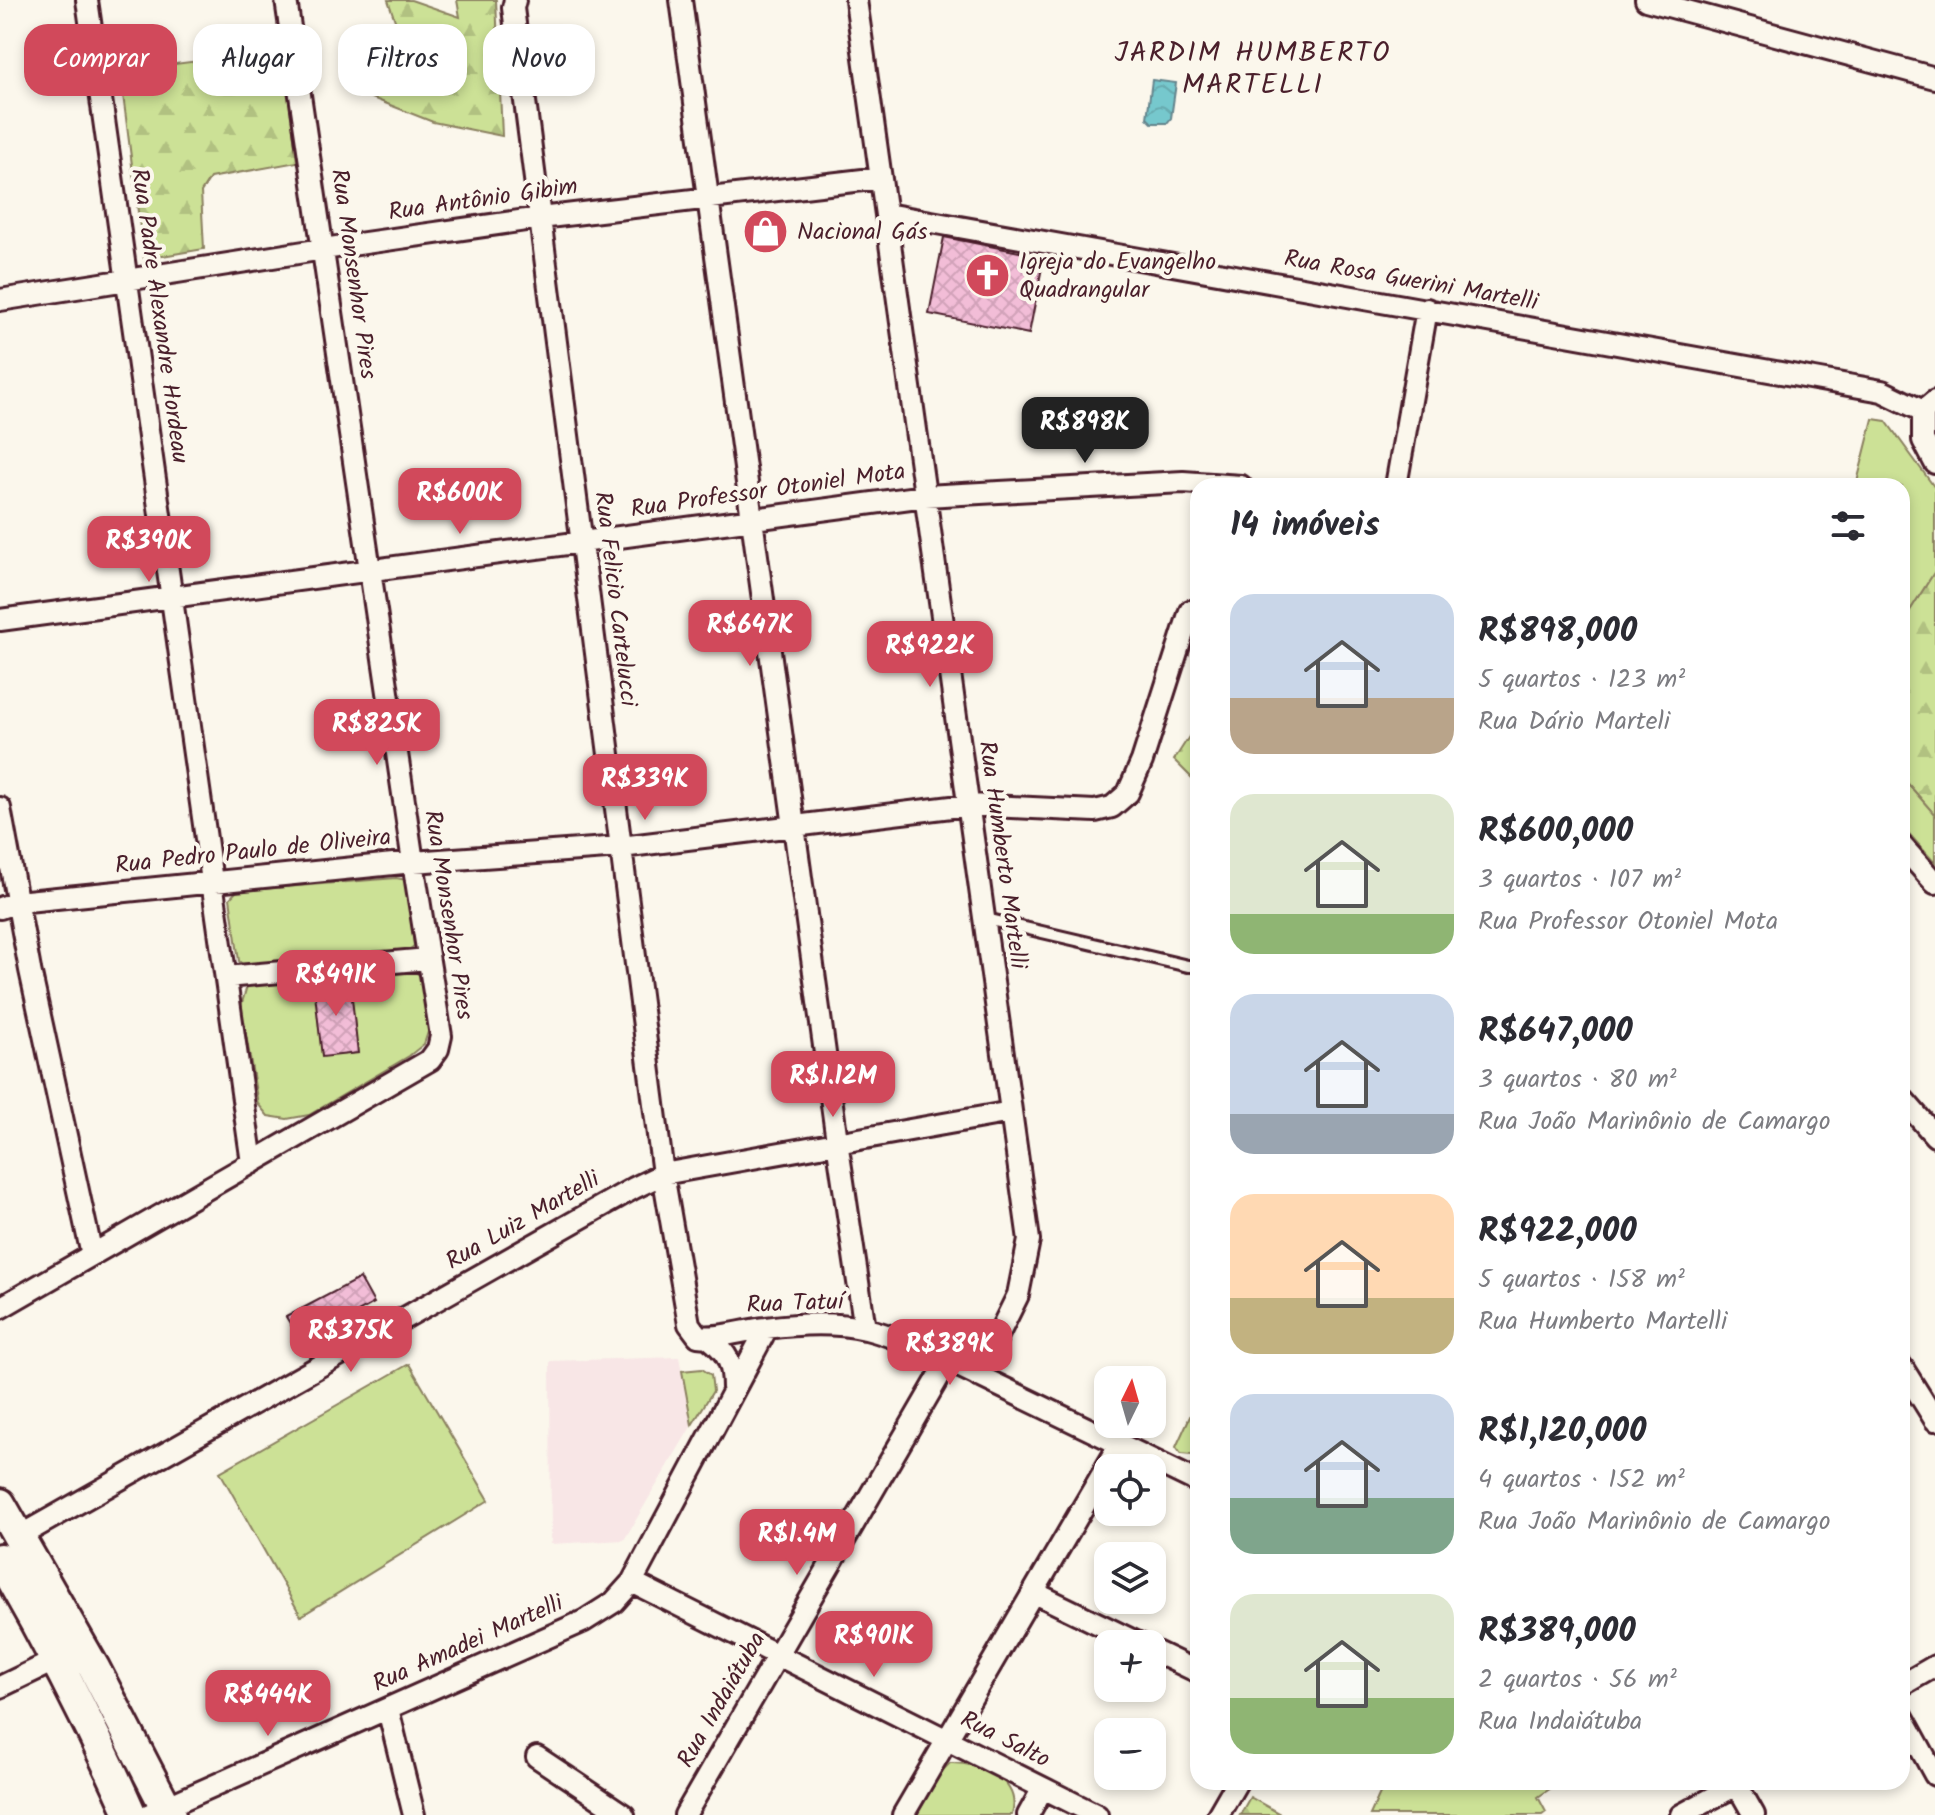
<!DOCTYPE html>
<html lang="pt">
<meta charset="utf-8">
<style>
:root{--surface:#fff;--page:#f7f7f7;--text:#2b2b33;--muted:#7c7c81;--accent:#d1495b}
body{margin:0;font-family:Kalam,sans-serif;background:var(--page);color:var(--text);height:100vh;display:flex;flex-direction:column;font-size:30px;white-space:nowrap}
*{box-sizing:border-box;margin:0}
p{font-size:26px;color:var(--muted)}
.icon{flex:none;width:44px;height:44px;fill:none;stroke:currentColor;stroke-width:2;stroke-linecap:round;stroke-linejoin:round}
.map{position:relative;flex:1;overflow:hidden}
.drawer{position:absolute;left:1190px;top:478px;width:720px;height:1312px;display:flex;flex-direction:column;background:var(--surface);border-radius:24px;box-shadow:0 4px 12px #0003}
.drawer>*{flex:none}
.guide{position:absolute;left:24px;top:24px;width:760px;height:72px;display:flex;gap:16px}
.needle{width:52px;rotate:5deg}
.controls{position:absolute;left:1094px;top:1366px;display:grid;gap:16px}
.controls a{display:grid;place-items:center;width:72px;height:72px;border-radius:16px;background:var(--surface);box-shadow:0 4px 12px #0003;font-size:40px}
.price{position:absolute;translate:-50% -68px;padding:0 18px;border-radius:16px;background:var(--accent);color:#fff;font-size:26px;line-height:52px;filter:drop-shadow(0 2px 4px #0008)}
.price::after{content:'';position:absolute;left:50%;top:48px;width:24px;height:18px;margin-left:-12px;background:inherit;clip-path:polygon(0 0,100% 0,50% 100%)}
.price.current{background:#222;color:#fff}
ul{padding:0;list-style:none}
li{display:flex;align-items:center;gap:24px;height:200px;padding:0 40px}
li span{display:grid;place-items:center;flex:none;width:224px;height:160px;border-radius:24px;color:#555}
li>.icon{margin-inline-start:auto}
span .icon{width:96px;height:96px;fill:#fffc;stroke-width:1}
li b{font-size:34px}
h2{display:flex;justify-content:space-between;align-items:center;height:96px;padding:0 40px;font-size:34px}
.chip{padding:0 28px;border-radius:24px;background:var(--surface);box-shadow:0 4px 12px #0003;font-size:28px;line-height:72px}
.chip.current{background:var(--accent);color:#fff}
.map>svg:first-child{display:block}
.built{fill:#f8e6e6}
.forest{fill:url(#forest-firs);stroke:#8b8060;stroke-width:2}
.green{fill:#cce196;stroke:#8b8060;stroke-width:2}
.water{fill:url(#water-waves);stroke:#64848c;stroke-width:2}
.building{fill:url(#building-cross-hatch);stroke:#4a1f2b;stroke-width:2}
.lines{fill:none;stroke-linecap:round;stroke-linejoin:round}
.service-casing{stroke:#4a1f2b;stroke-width:16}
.minor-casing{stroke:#4a1f2b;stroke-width:26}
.secondary-casing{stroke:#4a1f2b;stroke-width:36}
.service{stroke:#fbf7ec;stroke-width:10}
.minor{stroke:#fbf7ec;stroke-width:20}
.secondary{stroke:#fbf7ec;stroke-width:30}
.labels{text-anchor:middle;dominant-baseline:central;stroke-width:8;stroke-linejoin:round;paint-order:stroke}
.street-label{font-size:24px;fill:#4a1f2b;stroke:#fbf7ec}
.poi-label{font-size:24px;fill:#4a1f2b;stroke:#fbf7ec;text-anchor:start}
.quarter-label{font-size:28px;letter-spacing:2px;fill:#4a1f2b;stroke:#fbf7ec}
</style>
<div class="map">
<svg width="1935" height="1815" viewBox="0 0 1935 1815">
<defs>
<pattern id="forest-firs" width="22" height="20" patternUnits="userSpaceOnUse" patternTransform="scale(2)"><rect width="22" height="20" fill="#cce196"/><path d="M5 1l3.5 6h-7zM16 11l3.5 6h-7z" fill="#b1c181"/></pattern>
<pattern id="water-waves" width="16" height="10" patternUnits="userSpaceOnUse" patternTransform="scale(2)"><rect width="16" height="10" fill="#76c8cd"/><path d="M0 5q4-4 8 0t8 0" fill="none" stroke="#68abb0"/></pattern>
<pattern id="building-cross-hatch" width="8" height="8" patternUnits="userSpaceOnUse" patternTransform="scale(2)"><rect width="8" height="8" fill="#f2bdd7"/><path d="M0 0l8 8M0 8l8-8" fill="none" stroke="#d1a2b9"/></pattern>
</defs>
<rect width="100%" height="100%" fill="#fbf7ec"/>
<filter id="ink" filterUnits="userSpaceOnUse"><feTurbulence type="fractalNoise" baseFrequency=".0125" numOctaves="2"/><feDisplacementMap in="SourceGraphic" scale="16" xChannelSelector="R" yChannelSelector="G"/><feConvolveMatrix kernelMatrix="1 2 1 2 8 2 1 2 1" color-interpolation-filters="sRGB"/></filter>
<g filter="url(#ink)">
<!-- built -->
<path class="built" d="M679,1357L692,1425L624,1540L551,1544L550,1361Z"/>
<!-- forest -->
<path class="forest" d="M388,0H411L460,17L457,0H496L502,136L433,122L362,94L414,76Z
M237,56L252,75L287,81L297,162L210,178L201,192L204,249L144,259L120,71Z
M1935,571V815L1902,777V623Z
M1198,733V784L1174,760L1190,735Z
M1250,1797L1282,1815H1240Z"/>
<!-- green -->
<path class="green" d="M1873,419L1886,421L1935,488V571L1902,623V486H1856Z
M1902,777L1935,815V863L1902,826Z
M396,878L407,880L414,946L406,952L246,968L239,961L230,898L237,891Z
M390,967L412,969L425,980L430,1026L424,1044L409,1056L309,1115L287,1119L268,1116L258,1104L241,1006L247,986Z
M409,1364L489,1500L301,1616L220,1472Z
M702,1369L711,1375L713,1391L692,1425L682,1371Z
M1198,1399V1447L1191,1455L1181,1454L1176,1447Z
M950,1763C980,1762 1022,1780 1012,1815H917L942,1771Z
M1385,1782H1560L1538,1797L1546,1812L1542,1815H1370Z"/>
<!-- water -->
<path class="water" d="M1152,80L1176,83L1171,118L1167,123H1152L1147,118Z"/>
<!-- building -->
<path class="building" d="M944,237L1044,257L1029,334L929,314Z
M350,980L358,1053L322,1057L314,984Z
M360,1278L374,1303L302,1343L286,1317Z"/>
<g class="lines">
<defs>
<path id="service" d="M986,919L1188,966H1198"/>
<path id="minor" d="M87,0L252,1163
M515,0L513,8L663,1174L689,1324L698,1336C720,1339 743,1330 766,1328C797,1324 835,1322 866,1329C894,1336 922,1349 948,1361L1198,1482
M681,0L837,1141L865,1329
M856,0L1029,1240L1018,1295L978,1376
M1646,0L1935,78
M886,214L1882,391L1923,411
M0,300L323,249L540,218L880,178
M1935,401L1923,411V440L1935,463
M1396,486L1427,309
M0,620L925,496L1183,482L1241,486
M0,808L30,970L92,1255
M1902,846L1935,883
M0,908L17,902L413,862L621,847L968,805L1095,811L1112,807L1128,793L1142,761L1190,611
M226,977L428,959
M1902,1098L1935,1136
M0,1308L430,1060L438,1049L441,1036L413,862L286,0
M709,1338C728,1353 733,1364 733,1388
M1902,1367L1935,1420
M18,1537L634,1188L663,1174L1011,1112
M632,1582L1097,1815
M1033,1592L1140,1644
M1152,1650L1198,1672
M1902,1685L1935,1666
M0,1687L56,1660
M388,1709L414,1815
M1902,1715L1935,1775
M537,1757L624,1815
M1737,1785L1754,1815
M148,1815L584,1621L614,1602L632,1582L767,1328
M685,1815L948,1361
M903,1815L1120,1444
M1028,1815L1043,1788
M1218,1815L1237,1782
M1681,1815L1742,1782"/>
<path id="secondary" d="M0,1504L94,1668L170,1815
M0,1559C48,1642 92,1727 131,1815"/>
</defs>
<!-- service casing -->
<use href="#service" class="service-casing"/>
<!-- minor casing -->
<use href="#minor" class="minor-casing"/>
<!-- secondary casing -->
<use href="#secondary" class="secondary-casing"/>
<!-- service -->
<use href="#service" class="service"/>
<!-- minor -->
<use href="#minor" class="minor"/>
<!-- secondary -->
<use href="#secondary" class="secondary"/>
</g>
</g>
<!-- icons -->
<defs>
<symbol id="shop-disc" viewBox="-11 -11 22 22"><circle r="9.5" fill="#d1495b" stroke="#fbf7ec"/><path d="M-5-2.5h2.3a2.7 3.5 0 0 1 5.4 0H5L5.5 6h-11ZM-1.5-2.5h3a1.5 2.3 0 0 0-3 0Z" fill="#fff"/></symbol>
<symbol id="church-disc" viewBox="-11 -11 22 22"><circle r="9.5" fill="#d1495b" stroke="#fbf7ec"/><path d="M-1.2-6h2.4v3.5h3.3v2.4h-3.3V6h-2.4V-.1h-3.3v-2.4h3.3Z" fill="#fff"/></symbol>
</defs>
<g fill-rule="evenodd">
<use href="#shop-disc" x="740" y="206" width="51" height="51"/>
<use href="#church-disc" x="962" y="250" width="51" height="51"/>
</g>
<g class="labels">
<!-- street labels -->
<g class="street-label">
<text transform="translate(483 200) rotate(-8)">Rua Antônio Gibim</text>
<text transform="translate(353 274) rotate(82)">Rua Monsenhor Pires</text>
<text transform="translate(1411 281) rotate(10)">Rua Rosa Guerini Martelli</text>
<text transform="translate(159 316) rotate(82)">Rua Padre Alexandre Hordeau</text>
<text transform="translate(768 491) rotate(-8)">Rua Professor Otoniel Mota</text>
<text transform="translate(615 599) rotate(83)">Rua Felicio Cartelucci</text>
<text transform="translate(253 852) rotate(-6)">Rua Pedro Paulo de Oliveira</text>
<text transform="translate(1002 855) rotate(82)">Rua Humberto Martelli</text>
<text transform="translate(448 915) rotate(81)">Rua Monsenhor Pires</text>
<text transform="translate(523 1221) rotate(-30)">Rua Luiz Martelli</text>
<text transform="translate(795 1304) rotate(-2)">Rua Tatuí</text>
<text transform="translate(468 1644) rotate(-24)">Rua Amadei Martelli</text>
<text transform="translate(722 1700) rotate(-60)">Rua Indaiátuba</text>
<text transform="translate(1005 1740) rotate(27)">Rua Salto</text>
</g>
<!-- poi labels -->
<g class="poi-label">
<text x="797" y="232">Nacional Gás</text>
<text x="1019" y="262">Igreja do Evangelho<tspan x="1019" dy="28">Quadrangular</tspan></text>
</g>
<!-- quarter labels -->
<g class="quarter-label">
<text x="1253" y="53">JARDIM HUMBERTO<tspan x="1253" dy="32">MARTELLI</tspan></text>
</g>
</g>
</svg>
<div class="controls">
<a><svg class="needle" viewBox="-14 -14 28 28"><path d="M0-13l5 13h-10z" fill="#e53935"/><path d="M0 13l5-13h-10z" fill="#7c7c81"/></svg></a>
<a><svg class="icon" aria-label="locate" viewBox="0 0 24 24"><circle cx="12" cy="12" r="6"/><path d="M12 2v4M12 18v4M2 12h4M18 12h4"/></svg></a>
<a><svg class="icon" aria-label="layers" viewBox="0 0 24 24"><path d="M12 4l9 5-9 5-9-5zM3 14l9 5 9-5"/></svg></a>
<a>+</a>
<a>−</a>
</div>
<b class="price current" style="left:1085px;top:465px">R$898K</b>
<b class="price" style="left:460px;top:536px">R$600K</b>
<b class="price" style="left:149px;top:584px">R$390K</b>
<b class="price" style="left:750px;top:668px">R$647K</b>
<b class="price" style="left:930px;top:689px">R$922K</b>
<b class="price" style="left:377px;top:767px">R$825K</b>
<b class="price" style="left:645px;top:822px">R$339K</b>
<b class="price" style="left:336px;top:1018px">R$491K</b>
<b class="price" style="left:833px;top:1119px">R$1.12M</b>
<b class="price" style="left:351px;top:1374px">R$375K</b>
<b class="price" style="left:950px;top:1387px">R$389K</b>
<b class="price" style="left:797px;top:1577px">R$1.4M</b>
<b class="price" style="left:874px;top:1679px">R$901K</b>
<b class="price" style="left:268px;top:1738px">R$444K</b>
<div class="guide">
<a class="chip current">Comprar</a>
<a class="chip">Alugar</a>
<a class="chip">Filtros</a>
<a class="chip">Novo</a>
</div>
<section class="drawer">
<h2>14 imóveis<svg class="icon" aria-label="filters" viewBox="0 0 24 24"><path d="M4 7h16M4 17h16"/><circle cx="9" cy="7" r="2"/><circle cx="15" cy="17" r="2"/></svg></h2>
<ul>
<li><span style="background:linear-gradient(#c9d6e8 65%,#b9a48a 0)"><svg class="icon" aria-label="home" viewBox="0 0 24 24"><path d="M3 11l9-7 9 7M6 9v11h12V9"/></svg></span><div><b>R$898,000</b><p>5 quartos · 123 m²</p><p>Rua Dário Marteli</p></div></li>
<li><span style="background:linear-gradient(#dfe7d0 75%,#8fb573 0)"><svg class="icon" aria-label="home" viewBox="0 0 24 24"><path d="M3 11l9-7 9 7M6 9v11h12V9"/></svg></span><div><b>R$600,000</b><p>3 quartos · 107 m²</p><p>Rua Professor Otoniel Mota</p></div></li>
<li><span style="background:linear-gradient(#c9d6e8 75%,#9aa5b1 0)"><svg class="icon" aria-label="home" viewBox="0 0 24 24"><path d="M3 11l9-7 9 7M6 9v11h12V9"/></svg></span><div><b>R$647,000</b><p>3 quartos · 80 m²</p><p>Rua João Marinônio de Camargo</p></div></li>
<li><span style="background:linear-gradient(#ffd9b3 65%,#c2b280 0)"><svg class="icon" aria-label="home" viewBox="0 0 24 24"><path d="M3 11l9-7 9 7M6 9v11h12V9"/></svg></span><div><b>R$922,000</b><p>5 quartos · 158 m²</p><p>Rua Humberto Martelli</p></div></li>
<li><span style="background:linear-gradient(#c9d6e8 65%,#7fa58c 0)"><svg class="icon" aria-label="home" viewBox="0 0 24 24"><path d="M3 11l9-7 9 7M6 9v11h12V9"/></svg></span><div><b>R$1,120,000</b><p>4 quartos · 152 m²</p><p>Rua João Marinônio de Camargo</p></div></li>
<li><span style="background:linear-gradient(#dfe7d0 65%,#8fb573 0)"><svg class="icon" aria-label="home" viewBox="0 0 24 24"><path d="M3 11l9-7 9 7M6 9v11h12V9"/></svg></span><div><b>R$389,000</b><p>2 quartos · 56 m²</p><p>Rua Indaiátuba</p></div></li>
</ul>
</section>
</div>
